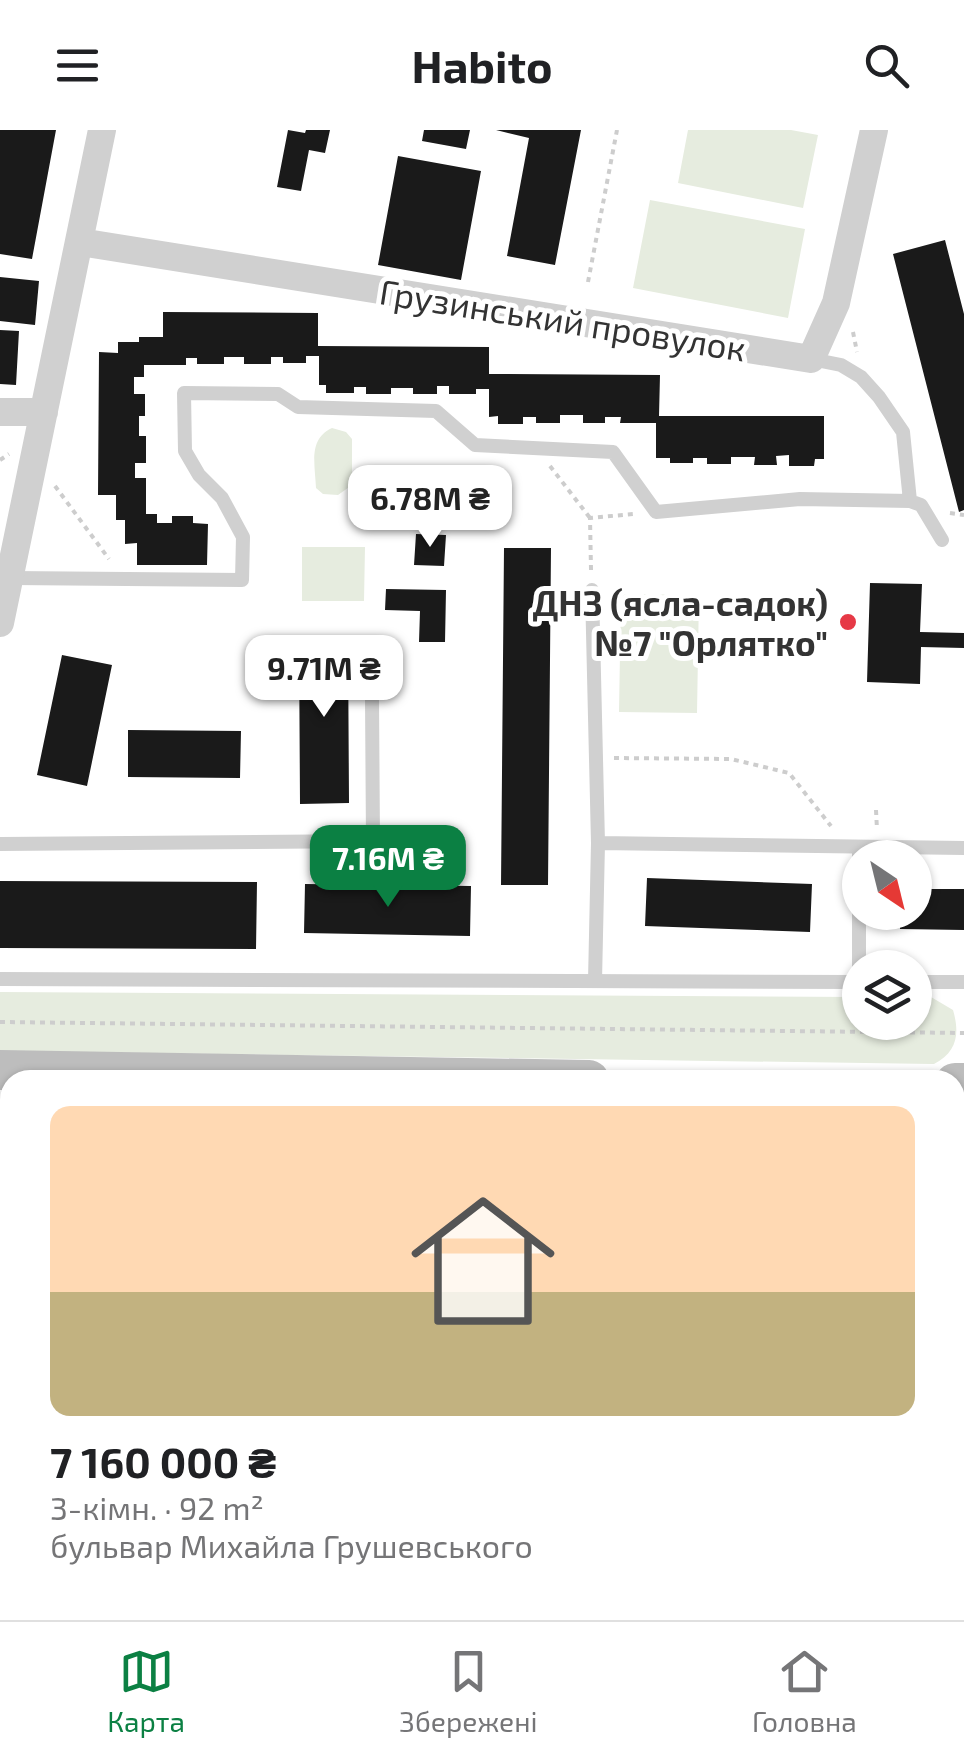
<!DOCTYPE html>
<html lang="uk">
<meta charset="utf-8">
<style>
:root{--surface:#fff;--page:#f6f6f6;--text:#202124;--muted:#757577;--line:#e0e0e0;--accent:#0b8043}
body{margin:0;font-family:"Exo 2",sans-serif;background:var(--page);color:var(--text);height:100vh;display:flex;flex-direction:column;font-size:38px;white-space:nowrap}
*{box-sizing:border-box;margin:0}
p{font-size:32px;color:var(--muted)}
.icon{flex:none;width:55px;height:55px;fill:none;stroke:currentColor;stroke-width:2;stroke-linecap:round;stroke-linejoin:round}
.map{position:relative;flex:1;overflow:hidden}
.details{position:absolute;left:0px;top:940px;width:965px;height:550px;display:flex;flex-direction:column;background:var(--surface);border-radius:30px 30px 0 0;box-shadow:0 2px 8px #0004}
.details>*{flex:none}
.needle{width:65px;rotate:145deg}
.controls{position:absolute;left:842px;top:710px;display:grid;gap:20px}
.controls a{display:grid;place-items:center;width:90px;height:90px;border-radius:50%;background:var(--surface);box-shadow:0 2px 8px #0004;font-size:50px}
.price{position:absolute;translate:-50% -85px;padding:0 22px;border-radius:20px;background:#fff;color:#222;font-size:32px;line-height:65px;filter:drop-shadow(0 2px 5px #0008)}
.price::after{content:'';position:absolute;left:50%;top:60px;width:30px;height:22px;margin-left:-15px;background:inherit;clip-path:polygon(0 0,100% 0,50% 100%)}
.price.current{background:var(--accent);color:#fff}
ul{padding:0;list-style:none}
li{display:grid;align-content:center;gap:20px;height:530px;padding:0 50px}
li+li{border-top:2px solid var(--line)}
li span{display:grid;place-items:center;height:310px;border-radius:20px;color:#555}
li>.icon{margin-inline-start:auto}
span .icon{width:180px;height:180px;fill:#fffc;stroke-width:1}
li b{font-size:42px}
header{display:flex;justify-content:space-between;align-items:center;height:130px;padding:0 50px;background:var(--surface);font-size:45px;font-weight:700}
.tab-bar{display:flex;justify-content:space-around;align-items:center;height:140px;border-top:2px solid var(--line);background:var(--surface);font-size:28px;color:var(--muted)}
.tab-bar a{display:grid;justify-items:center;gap:5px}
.tab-bar .current{color:var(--accent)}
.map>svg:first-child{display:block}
.green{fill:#e6ecdf}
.building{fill:#1a1a1a}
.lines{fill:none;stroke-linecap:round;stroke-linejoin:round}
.path{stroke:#cdcdcd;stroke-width:4;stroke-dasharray:5 5;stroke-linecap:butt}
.service{stroke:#d0d0d0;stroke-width:14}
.minor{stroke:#d0d0d0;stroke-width:28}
.secondary{stroke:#bdbdbd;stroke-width:40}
.poi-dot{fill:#e63946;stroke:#fff;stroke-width:4}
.labels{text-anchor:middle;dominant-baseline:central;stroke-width:10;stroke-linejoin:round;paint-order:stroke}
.street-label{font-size:35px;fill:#333;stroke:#fff}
.poi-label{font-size:35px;font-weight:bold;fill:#333;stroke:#fff;text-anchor:end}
</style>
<header><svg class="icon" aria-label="menu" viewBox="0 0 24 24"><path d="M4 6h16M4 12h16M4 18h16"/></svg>Habito<svg class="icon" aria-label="search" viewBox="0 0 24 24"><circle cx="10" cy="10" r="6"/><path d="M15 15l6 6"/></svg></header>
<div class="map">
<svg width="964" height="1490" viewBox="0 0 964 1490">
<rect width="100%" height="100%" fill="#fff"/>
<!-- green -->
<path class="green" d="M688,0H791L818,5L803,78L678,53Z
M650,70L805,99L788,188L633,158Z
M332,298L346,302L352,309V355L338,365L323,364L316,358C315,334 308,309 332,298Z
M302,417H365L364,471H302Z
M621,464L699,465L697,583L619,582Z
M0,862L860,867V892H915V867H931L953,880C960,904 957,922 934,934L0,921Z"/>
<!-- building -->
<path class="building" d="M0,0H56L32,129L0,124Z
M288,0L305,3L306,0H330L325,23L309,20L301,61L277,57Z
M424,0H470L466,19L422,11Z
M496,0H581L555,135L507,126L529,8Z
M398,26L481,41L461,150L378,135Z
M945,110L964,184V380L959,382L893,124Z
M0,147L39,151L35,195L0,191Z
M163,182L318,183V216L489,217V244L660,245L659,286H824V329H815L814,336H789V325L776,326L777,335H754L755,327H731V334H707V328H693V333H670V328H656V293H620L621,287H605V293H583V285H560V293H536V287H523V294H498V286L489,287V259H476V264H449V256H437V264H413V258H391V264H366V257H354V263H326V255H319V226H306V233H283V227H271V234H244V227H224V234H197V228H186V235H144V247H134V264H145V286H139V306H146V333H135V348H146V384H157V393H172V386H193V393L208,394L207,435H137V413L125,414V390H116V365H98L99,222L118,223V212H139V207H163Z
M0,200L19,201L16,255L0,254Z
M416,404L446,405L444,436L414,435Z
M504,418H551L548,755H501Z
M870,453L922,454L920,502L964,503V518L921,517L920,554L867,552Z
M386,459L446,460L445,512H419L420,481L385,480Z
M348,507L349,673L300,674L299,508Z
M62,525L112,535L87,656L37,645Z
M128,600L241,601L240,648L128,647Z
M647,748L812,754L810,802L645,796Z
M0,751L257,752L256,819L0,818Z
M305,754L471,756L470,806L304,803Z
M915,759H964V800L900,799V782H915Z
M955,1011H964V1490H922V1480H955Z
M0,1141H10V1325H0Z
M0,1330H10V1480H346V1490H0Z
M605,1480H854V1490H605Z"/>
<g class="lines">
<!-- path -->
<path class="path" d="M588,152L617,0
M853,202L857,222
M0,330L9,324
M550,336L590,388
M55,356L109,429
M950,383L964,385
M591,440L590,388L633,384
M614,628L731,629L789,643L831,696
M876,680L877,700
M0,892L964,903"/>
<!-- service -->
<path class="service" d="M811,229L841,235L861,247L879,267L903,302L910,371
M11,448L242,450L243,407L222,368L199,345L185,321L184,263L278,264L298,277L436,281L475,315L613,322L656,382L800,369L910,371L921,375L942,410
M592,460L598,713L595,851
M598,713L964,718
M0,714L373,711L372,569
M859,717V852
M0,849L860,852
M915,852H964
M582,1490V1480"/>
<!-- minor -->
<path class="minor" d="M80,112L811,229L836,173L874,0
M0,282H44
M0,493L102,0"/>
<!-- secondary -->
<path class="secondary" d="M0,940L589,950
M955,953H964"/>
</g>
<!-- markers -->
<circle class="poi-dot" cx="848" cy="492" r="10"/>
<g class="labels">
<!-- street labels -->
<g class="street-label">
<text transform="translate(563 189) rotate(9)">Грузинський провулок</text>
</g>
<!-- poi labels -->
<g class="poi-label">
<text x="828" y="472">ДНЗ (ясла-садок)<tspan x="828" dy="40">№7 "Орлятко"</tspan></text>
</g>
</g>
</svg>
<div class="controls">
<a><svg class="needle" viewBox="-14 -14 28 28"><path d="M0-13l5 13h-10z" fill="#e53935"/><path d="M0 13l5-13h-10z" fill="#757577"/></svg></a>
<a><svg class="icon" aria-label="layers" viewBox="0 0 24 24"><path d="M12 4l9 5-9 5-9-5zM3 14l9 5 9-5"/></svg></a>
</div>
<b class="price" style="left:430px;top:420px">6.78M ₴</b>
<b class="price" style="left:324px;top:590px">9.71M ₴</b>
<b class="price current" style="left:388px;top:780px">7.16M ₴</b>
<section class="details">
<ul>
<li><span style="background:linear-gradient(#ffd9b3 60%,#c2b280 0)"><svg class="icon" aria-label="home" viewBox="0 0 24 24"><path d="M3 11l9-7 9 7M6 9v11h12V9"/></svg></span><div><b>7 160 000 ₴</b><p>3-кімн. · 92 m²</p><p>бульвар Михайла Грушевського</p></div></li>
</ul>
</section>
</div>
<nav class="tab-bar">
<a class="current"><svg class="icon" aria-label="map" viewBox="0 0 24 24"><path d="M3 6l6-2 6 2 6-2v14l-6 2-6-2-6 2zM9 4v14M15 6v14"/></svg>Карта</a>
<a><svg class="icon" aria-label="saved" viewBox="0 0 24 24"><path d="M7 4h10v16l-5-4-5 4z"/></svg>Збережені</a>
<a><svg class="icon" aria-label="home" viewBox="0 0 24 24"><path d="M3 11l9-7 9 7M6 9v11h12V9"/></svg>Головна</a>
</nav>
